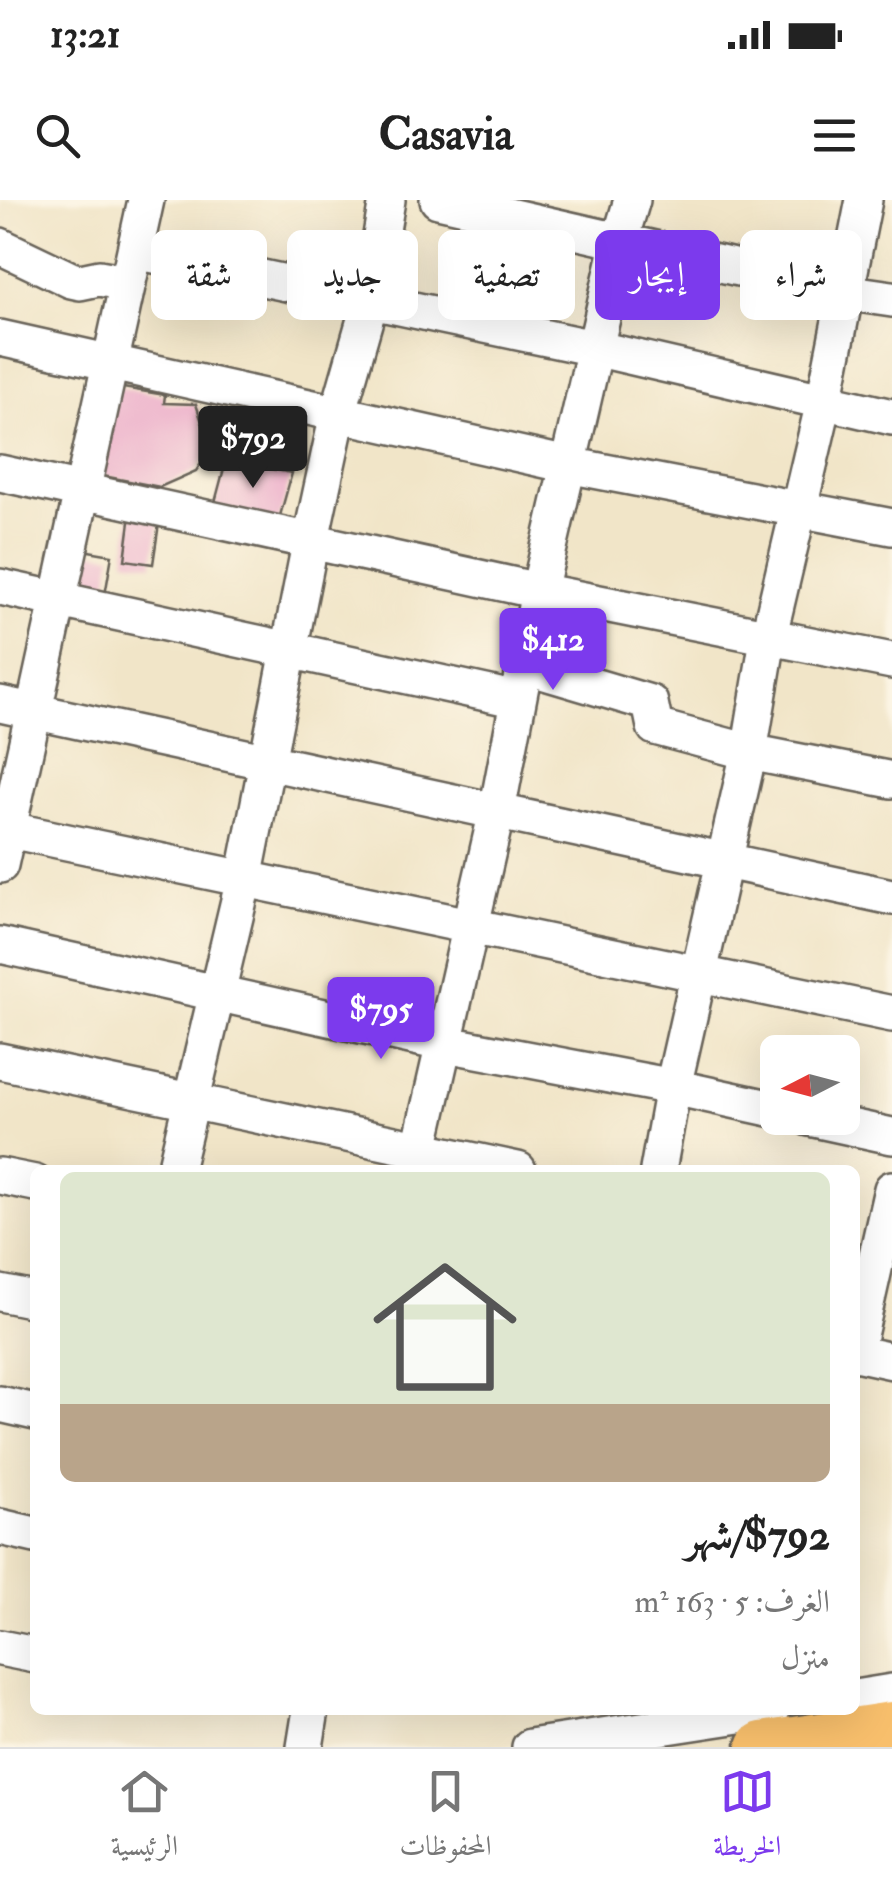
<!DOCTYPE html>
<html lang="ar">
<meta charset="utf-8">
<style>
:root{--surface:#fff;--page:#f6f6f6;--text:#222;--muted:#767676;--line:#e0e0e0;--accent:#7c3aed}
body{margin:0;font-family:"IM FELL Double Pica",Amiri,serif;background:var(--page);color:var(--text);direction:rtl;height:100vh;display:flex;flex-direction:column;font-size:38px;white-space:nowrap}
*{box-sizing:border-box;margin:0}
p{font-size:32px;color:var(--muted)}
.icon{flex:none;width:55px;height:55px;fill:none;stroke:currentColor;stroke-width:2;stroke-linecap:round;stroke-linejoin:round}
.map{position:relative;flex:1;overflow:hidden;direction:ltr}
.drawer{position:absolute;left:30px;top:965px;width:830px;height:550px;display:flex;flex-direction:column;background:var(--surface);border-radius:15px;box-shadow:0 10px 40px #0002;direction:rtl}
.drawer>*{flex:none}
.banner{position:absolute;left:30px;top:30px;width:832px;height:90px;direction:rtl;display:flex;gap:20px}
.needle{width:65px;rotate:264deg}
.tools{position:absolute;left:760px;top:835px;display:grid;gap:20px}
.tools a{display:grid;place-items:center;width:100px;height:100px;border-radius:15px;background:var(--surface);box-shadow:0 10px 40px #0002;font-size:50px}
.price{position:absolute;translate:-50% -85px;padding:0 22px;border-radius:10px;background:var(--accent);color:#fff;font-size:32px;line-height:65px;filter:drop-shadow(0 2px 5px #0008)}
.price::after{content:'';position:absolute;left:50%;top:60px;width:30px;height:22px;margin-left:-15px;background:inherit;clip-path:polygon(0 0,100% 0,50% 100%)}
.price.current{background:#222;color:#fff}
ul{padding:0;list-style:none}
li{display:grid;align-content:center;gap:20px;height:530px;padding:0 30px}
li span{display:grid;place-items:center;height:310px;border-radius:15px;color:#555}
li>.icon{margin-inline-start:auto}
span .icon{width:180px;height:180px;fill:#fffc;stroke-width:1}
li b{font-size:42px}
.tag{padding:0 35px;border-radius:15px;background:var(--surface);box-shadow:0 10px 40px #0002;font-size:35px;line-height:90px}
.tag.current{background:var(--accent);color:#fff}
.status{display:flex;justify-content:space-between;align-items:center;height:70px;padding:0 50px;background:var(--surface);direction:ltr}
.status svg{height:28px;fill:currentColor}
header{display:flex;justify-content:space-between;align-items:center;height:130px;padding:0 30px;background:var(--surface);font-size:45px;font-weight:800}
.tab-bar{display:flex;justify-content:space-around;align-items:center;height:140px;border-top:2px solid var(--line);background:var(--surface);font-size:28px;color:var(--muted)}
.tab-bar a{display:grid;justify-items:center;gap:5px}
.tab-bar .current{color:var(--accent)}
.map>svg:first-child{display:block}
.building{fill:#eba9c8}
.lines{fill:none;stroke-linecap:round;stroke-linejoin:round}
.minor-casing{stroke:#676258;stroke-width:40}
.highway-casing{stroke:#676258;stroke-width:55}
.minor{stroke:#fff;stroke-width:35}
.highway{stroke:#f8bf6c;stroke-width:50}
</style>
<div class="status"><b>13:21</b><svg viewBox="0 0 49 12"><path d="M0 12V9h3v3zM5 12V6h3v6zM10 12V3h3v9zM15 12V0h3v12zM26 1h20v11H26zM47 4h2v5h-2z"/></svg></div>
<header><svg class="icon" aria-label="menu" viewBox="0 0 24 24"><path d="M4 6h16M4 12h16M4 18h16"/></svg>Casavia<svg class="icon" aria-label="search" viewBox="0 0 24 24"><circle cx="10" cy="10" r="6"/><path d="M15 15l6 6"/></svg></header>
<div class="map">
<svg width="892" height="1547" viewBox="0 0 892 1547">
<rect width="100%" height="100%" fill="#fcf5e5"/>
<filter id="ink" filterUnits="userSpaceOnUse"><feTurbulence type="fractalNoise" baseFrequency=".01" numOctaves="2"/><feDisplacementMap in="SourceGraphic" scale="20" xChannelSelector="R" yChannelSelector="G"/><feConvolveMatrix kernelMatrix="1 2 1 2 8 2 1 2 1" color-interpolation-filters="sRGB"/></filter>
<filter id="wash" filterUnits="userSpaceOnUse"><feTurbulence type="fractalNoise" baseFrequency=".0048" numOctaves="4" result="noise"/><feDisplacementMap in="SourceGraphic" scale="40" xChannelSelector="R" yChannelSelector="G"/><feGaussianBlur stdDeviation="2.25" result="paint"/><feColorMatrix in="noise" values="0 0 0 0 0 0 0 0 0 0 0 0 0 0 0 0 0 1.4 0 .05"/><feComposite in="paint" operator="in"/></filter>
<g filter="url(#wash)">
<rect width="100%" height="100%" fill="#f1e5c8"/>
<g id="blocks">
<!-- building -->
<path class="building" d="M111,186L165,195L164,203L196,204L211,249L196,271L160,287L93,274Z
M226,261L292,273L278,323L214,306Z
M132,306L161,310L153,364L125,360Z
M83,350L112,355L104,401L75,395Z"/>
</g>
</g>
<g filter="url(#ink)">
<use href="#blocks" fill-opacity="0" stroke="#676258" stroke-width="2.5"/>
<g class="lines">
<defs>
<path id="minor" d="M438,0L844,92L892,99
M0,46L71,80L80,82L99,78L128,83
M135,51L594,148L892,217
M0,138L568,265L892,327
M0,273L539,391L892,461
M0,387L518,500
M525,466L650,503L655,527L749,552L892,580
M0,504L892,697
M0,628L892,814
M0,665L146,0
M0,745L446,844L673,887L778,910
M0,861L518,970
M809,918L892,936
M175,970L244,679L311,339L338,214L370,102L387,0
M415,970L497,611L539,391L620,40L632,0
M658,970L673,887L749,552L768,439L824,202L864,0
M0,976L35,983
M892,989L855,1153L892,1161
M0,1093L35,1100
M0,1204L35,1212
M0,1327L35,1335
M0,1448L35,1455
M855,1498L892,1492
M305,1547L311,1510
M530,1547L772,1510"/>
<path id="highway" d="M762,1547L892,1527"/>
</defs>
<!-- minor casing -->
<use href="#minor" class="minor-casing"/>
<!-- highway casing -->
<use href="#highway" class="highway-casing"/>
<!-- minor -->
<use href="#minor" class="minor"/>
<!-- highway -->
<use href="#highway" class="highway"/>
</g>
</g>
</svg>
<div class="tools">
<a><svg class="needle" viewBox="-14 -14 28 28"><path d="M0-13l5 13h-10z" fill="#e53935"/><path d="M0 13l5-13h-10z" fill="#767676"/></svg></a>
</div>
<b class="price current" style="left:253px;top:291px">$792</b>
<b class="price" style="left:553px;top:493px">$412</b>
<b class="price" style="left:381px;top:862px">$795</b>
<div class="banner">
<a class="tag">شراء</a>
<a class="tag current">إيجار</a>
<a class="tag">تصفية</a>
<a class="tag">جديد</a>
<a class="tag">شقة</a>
</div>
<section class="drawer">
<ul>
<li><span style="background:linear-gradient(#dfe7d0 75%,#b9a48a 0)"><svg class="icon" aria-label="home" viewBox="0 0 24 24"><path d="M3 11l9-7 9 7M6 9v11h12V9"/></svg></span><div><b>$792/شهر</b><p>الغرف: 5 · 163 m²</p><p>منزل</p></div></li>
</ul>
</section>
</div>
<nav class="tab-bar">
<a class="current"><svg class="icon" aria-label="map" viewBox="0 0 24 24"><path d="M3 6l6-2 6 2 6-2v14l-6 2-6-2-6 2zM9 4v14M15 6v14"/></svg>الخريطة</a>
<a><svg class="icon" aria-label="saved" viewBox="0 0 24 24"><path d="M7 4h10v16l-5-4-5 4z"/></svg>المحفوظات</a>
<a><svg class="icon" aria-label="home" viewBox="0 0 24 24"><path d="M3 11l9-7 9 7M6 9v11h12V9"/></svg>الرئيسية</a>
</nav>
